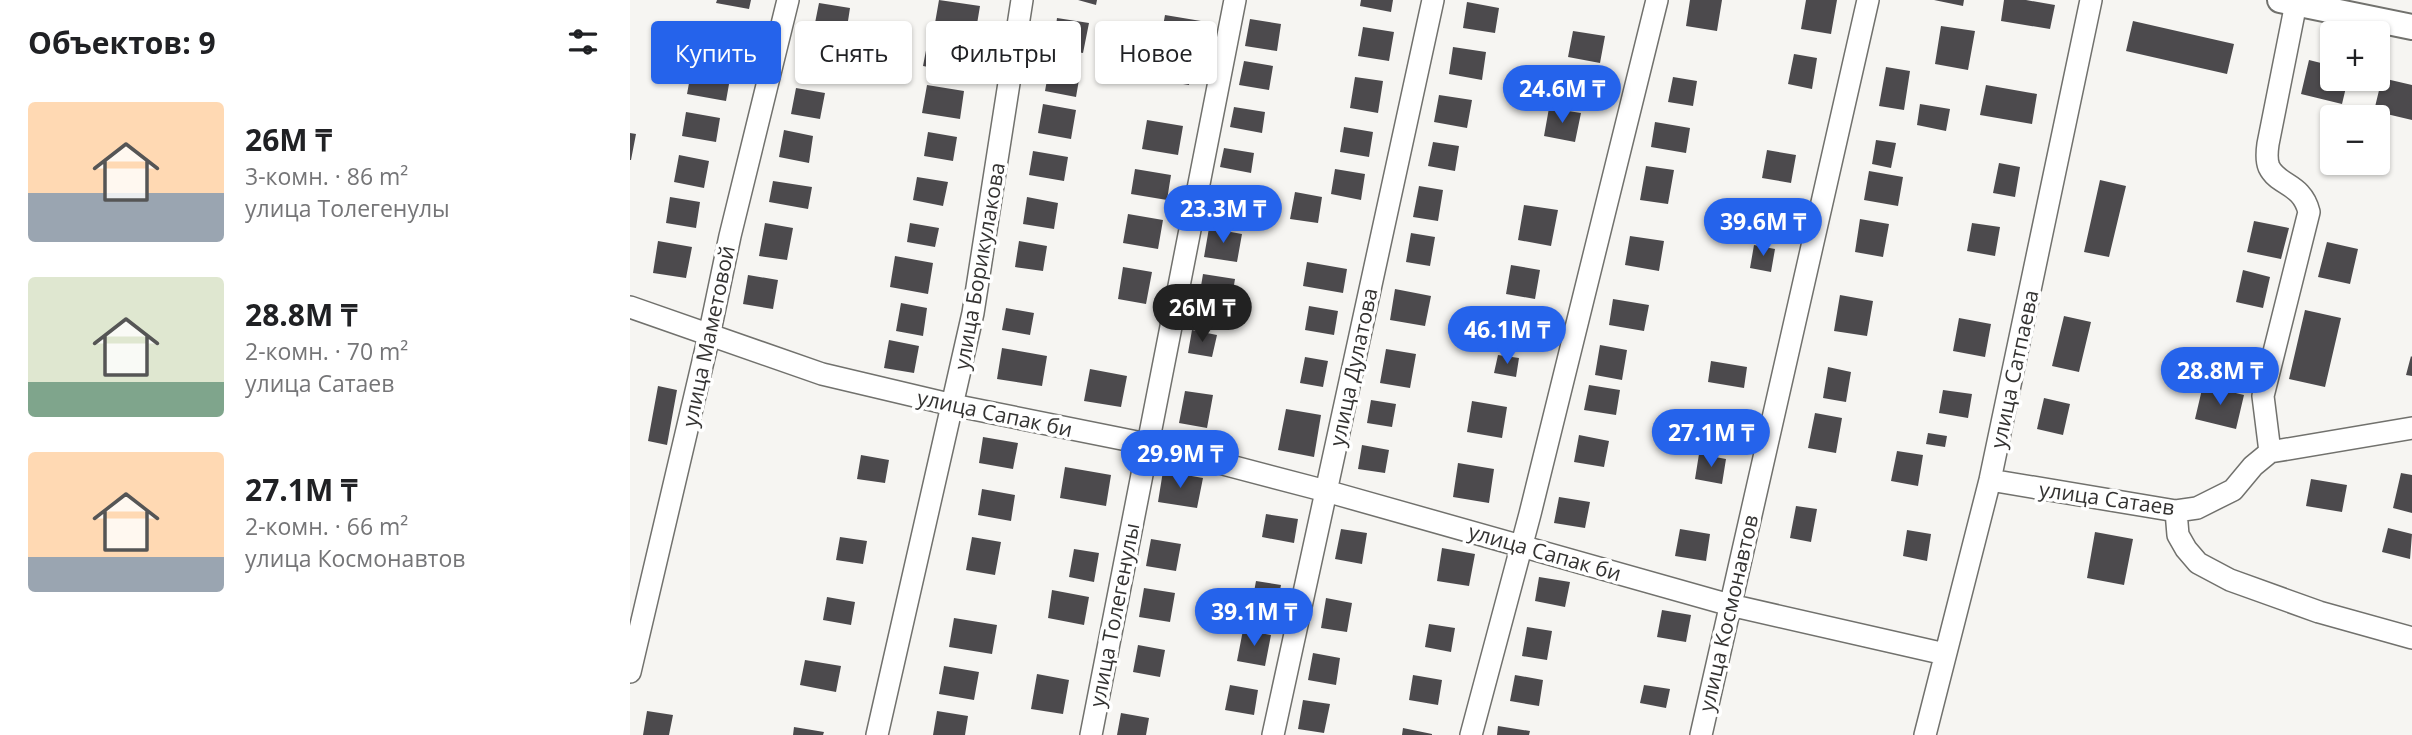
<!DOCTYPE html>
<html lang="ru">
<meta charset="utf-8">
<style>
:root{--surface:#fff;--page:#f6f6f6;--text:#202124;--muted:#757577;--accent:#2563eb}
body{margin:0;font-family:"Open Sans",sans-serif;background:var(--page);color:var(--text);height:100vh;display:flex;flex-direction:column;font-size:26px;white-space:nowrap}
*{box-sizing:border-box;margin:0}
p{font-size:23px;color:var(--muted)}
.icon{flex:none;width:38px;height:38px;fill:none;stroke:currentColor;stroke-width:2;stroke-linecap:round;stroke-linejoin:round}
.map{position:relative;flex:1;overflow:hidden}
.sheet{display:flex;flex-direction:column;background:var(--surface);width:630px}
.sheet>*{flex:none}
.top-card{position:absolute;left:21px;top:21px;width:665px;height:63px;display:flex;gap:14px}
.tools{position:absolute;left:1690px;top:21px;display:grid;gap:14px}
.tools a{display:grid;place-items:center;width:70px;height:70px;border-radius:7px;background:var(--surface);box-shadow:0 2px 5px #0004;font-size:35px}
.price{position:absolute;translate:-50% -60px;padding:0 16px;border-radius:24px;background:var(--accent);color:#fff;font-size:23px;line-height:46px;filter:drop-shadow(0 2px 4px #0008)}
.price::after{content:'';position:absolute;left:50%;top:42px;width:21px;height:16px;margin-left:-10px;background:inherit;clip-path:polygon(0 0,100% 0,50% 100%)}
.price.selected{background:#222;color:#fff}
ul{padding:0;list-style:none}
li{display:flex;align-items:center;gap:21px;height:175px;padding:0 28px}
li span{display:grid;place-items:center;flex:none;width:196px;height:140px;border-radius:7px;color:#555}
li>.icon{margin-inline-start:auto}
span .icon{width:84px;height:84px;fill:#fffc;stroke-width:1}
li b{font-size:30px}
h2{display:flex;justify-content:space-between;align-items:center;height:84px;padding:0 28px;font-size:30px}
.tag{padding:0 24px;border-radius:7px;background:var(--surface);box-shadow:0 2px 5px #0004;font-size:24px;line-height:63px}
.tag.selected{background:var(--accent);color:#fff}
main{display:flex;flex:1;min-height:0}
.map>svg:first-child{display:block}
.building{fill:#4c4a4d}
.lines{fill:none;stroke-linecap:round;stroke-linejoin:round}
.minor-casing{stroke:#71716d;stroke-width:24}
.tertiary-casing{stroke:#71716d;stroke-width:28}
.minor{stroke:#fff;stroke-width:21}
.tertiary{stroke:#fff;stroke-width:24}
.labels{text-anchor:middle;dominant-baseline:central;stroke-width:7;stroke-linejoin:round;paint-order:stroke}
.street-label{font-size:21px;fill:#343332;stroke:#fff}
</style>
<main>
<section class="sheet">
<h2>Объектов: 9<svg class="icon" aria-label="filters" viewBox="0 0 24 24"><path d="M4 7h16M4 17h16"/><circle cx="9" cy="7" r="2"/><circle cx="15" cy="17" r="2"/></svg></h2>
<ul>
<li><span style="background:linear-gradient(#ffd9b3 65%,#9aa5b1 0)"><svg class="icon" aria-label="home" viewBox="0 0 24 24"><path d="M3 11l9-7 9 7M6 9v11h12V9"/></svg></span><div><b>26M ₸</b><p>3-комн. · 86 m²</p><p>улица Толегенулы</p></div></li>
<li><span style="background:linear-gradient(#dfe7d0 75%,#7fa58c 0)"><svg class="icon" aria-label="home" viewBox="0 0 24 24"><path d="M3 11l9-7 9 7M6 9v11h12V9"/></svg></span><div><b>28.8M ₸</b><p>2-комн. · 70 m²</p><p>улица Сатаев</p></div></li>
<li><span style="background:linear-gradient(#ffd9b3 75%,#9aa5b1 0)"><svg class="icon" aria-label="home" viewBox="0 0 24 24"><path d="M3 11l9-7 9 7M6 9v11h12V9"/></svg></span><div><b>27.1M ₸</b><p>2-комн. · 66 m²</p><p>улица Космонавтов</p></div></li>
</ul>
</section>
<div class="map">
<svg width="1782" height="735" viewBox="0 0 1782 735">
<rect width="100%" height="100%" fill="#f6f5f2"/>
<!-- building -->
<path class="building" d="M87,0H121L119,9L86,3Z
M309,0L350,6L346,30L305,23Z
M448,0H467L466,5Z
M731,0H763L761,12L730,6Z
M1060,0H1092L1087,31L1056,26Z
M1176,0H1207L1201,34L1171,29Z
M1304,0H1334L1333,6Z
M1374,0H1396L1425,5L1420,29L1371,21Z
M837,2L869,8L865,33L833,28Z
M189,3L220,8L216,34L184,28Z
M535,15L571,21L567,43L531,37Z
M427,18L459,23L453,53L423,48Z
M620,19L651,24L647,51L615,46Z
M1503,21L1604,44L1597,74L1496,51Z
M80,23L112,28L108,53L75,47Z
M1311,26L1345,31L1338,70L1305,64Z
M733,27L764,32L759,61L728,56Z
M943,31L975,36L970,63L938,57Z
M298,40L341,47L336,74L293,66Z
M177,43L217,50L212,79L172,72Z
M823,47L856,52L852,80L819,74Z
M1164,54L1187,58L1182,89L1158,84Z
M520,57L562,64L559,85L517,78Z
M1679,60L1703,66V79H1718L1712,104L1671,94Z
M614,61L643,66L639,90L609,85Z
M420,63L451,68L446,97L415,91Z
M62,67L101,73L96,101L57,94Z
M1256,67L1280,71L1274,110L1249,106Z
M927,74L962,80L958,103L923,97Z
M725,77L753,81L748,113L720,108Z
M1043,77L1067,81L1063,106L1038,102Z
M1752,78L1782,85V120L1744,111Z
M297,85L334,91L330,119L292,113Z
M1356,85L1407,94L1402,124L1350,115Z
M166,88L195,93L190,119L161,114Z
M809,95L842,100L837,128L804,122Z
M413,104L446,110L441,139L408,133Z
M1290,104L1320,109L1316,131L1287,125Z
M604,107L635,112L632,133L600,127Z
M919,108L951,113L945,142L914,136Z
M56,112L90,118L86,142L52,136Z
M517,120L553,126L548,155L512,149Z
M1025,122L1060,128L1056,153L1021,147Z
M714,127L743,132L739,157L710,152Z
M154,130L183,136L179,163L149,157Z
M298,132L327,137L323,161L294,156Z
M0,133L6,134L1,160H0Z
M1246,140L1266,143L1261,168L1242,164Z
M803,142L829,146L825,171L798,166Z
M594,148L624,153L621,173L590,167Z
M1137,150L1166,155L1161,183L1132,178Z
M403,151L438,157L434,181L399,175Z
M49,155L79,161L74,188L44,182Z
M1369,163L1390,167L1385,197L1363,193Z
M1016,166L1044,170L1038,204L1010,200Z
M505,169L541,175L537,200L501,194Z
M705,169L735,174L731,200L701,194Z
M1239,171L1273,177L1268,206L1234,200Z
M287,177L318,182L313,206L283,200Z
M1470,180L1496,186L1479,257L1454,252Z
M143,181L182,187L178,209L139,202Z
M589,186L620,192L615,217L585,212Z
M789,186L813,190L808,221L783,217Z
M665,192L692,197L688,223L660,219Z
M40,197L70,202L66,228L36,223Z
M397,197L428,203L424,229L393,224Z
M894,205L928,210L921,246L888,240Z
M498,214L533,220L528,249L493,243Z
M1230,219L1259,224L1253,257L1225,252Z
M1624,221L1659,228L1651,259L1617,252Z
M135,223L163,228L157,260L129,256Z
M280,223L309,228L305,247L277,242Z
M1342,223L1370,227L1365,256L1337,251Z
M579,228L612,234L607,262L574,257Z
M781,233L805,237L800,266L776,262Z
M1000,236L1034,241L1029,271L995,265Z
M28,241L62,247L56,278L23,273Z
M389,241L417,246L413,271L385,267Z
M1697,242L1728,249L1720,284L1688,277Z
M1124,245L1145,249L1141,272L1120,268Z
M265,256L303,263L298,294L260,287Z
M677,262L717,269L713,293L673,286Z
M881,265L910,270L905,299L876,294Z
M493,267L522,272L516,304L488,299Z
M1613,270L1640,277L1633,308L1606,302Z
M573,274L605,279L600,309L568,304Z
M118,275L148,280L143,309L113,304Z
M765,289L801,296L795,326L760,320Z
M1210,295L1243,301L1237,336L1204,331Z
M983,299L1019,305L1014,331L979,325Z
M271,303L297,308L293,336L266,331Z
M679,306L708,311L704,335L675,330Z
M376,308L404,313L400,335L372,330Z
M1675,310L1711,318L1695,387L1659,379Z
M866,314L898,319L893,345L862,339Z
M1434,316L1461,322L1449,372L1422,366Z
M1329,318L1361,324L1355,357L1323,351Z
M562,330L587,335L582,357L558,353Z
M259,340L289,346L284,373L254,368Z
M970,345L997,350L992,380L965,375Z
M372,348L417,356L412,386L367,379Z
M756,349L786,354L780,388L750,383Z
M868,355L889,358L886,377L864,373Z
M1781,356L1782,357V376L1776,375Z
M675,357L698,361L693,387L670,383Z
M1081,361L1117,367L1114,388L1078,382Z
M1198,367L1221,372L1216,402L1193,398Z
M460,369L497,376L491,407L454,401Z
M959,385L990,390L986,415L954,410Z
M1573,385L1614,395L1606,429L1565,419Z
M28,386L47,390L37,445L18,441Z
M1313,390L1342,394L1338,418L1309,413Z
M555,391L583,395L577,428L549,423Z
M1414,398L1440,404L1433,435L1407,429Z
M741,400L766,404L762,427L737,423Z
M842,401L877,407L872,438L837,432Z
M656,409L691,415L684,457L648,450Z
M1185,413L1212,418L1206,453L1178,448Z
M1075,417L1103,422L1098,447L1071,442Z
M1298,433L1317,436L1315,447L1296,444Z
M949,435L979,441L974,467L944,462Z
M353,437L388,443L383,469L349,463Z
M732,445L759,450L755,473L728,469Z
M1267,451L1293,455L1288,486L1261,481Z
M1069,454L1096,459L1092,484L1065,479Z
M231,455L259,460L255,483L227,479Z
M828,463L864,469L859,503L823,497Z
M435,467L481,475L476,506L430,498Z
M533,471L573,478L567,508L528,502Z
M1771,473L1782,475V513L1763,508Z
M1681,479L1717,485L1712,512L1676,506Z
M352,489L385,495L381,521L348,515Z
M929,497L960,502L955,528L924,523Z
M1166,506L1187,509L1181,542L1160,538Z
M636,514L668,519L664,543L632,537Z
M1758,528L1782,534L1780,559L1752,552Z
M711,529L737,533L732,564L705,559Z
M1050,529L1080,534L1076,561L1045,556Z
M1277,530L1301,534L1297,561L1273,556Z
M1465,532L1503,539L1494,585L1457,578Z
M210,537L237,541L233,564L206,560Z
M342,537L371,542L365,575L336,570Z
M521,539L551,544L546,571L516,566Z
M812,548L845,554L839,586L807,581Z
M444,549L469,553L464,582L439,577Z
M909,577L940,582L935,607L905,601Z
M626,581L651,585L646,613L621,608Z
M514,588L545,593L540,622L509,617Z
M422,590L459,597L454,625L418,618Z
M197,597L225,602L221,625L193,620Z
M696,598L722,603L717,632L691,628Z
M1032,610L1061,615L1056,642L1027,637Z
M324,618L367,625L362,654L319,647Z
M799,624L825,628L821,652L795,647Z
M897,627L922,631L917,660L892,656Z
M613,630L641,635L635,666L607,661Z
M508,645L535,650L530,677L503,672Z
M683,653L710,658L706,685L678,680Z
M175,660L211,666L206,692L170,685Z
M314,666L349,672L344,700L309,694Z
M407,674L439,680L433,714L401,709Z
M783,675L812,680L808,705L779,700Z
M885,675L913,680L909,706L880,701Z
M600,685L628,690L624,715L595,710Z
M1014,685L1040,689L1036,708L1010,703Z
M673,700L700,704L694,733L668,729Z
M17,711L43,715L39,735H13Z
M307,711L338,716L335,735H303Z
M491,713L519,718L516,735H487Z
M868,726L900,731L899,735H867Z
M164,727L194,732L193,735H163Z
M773,728L802,734V735H772Z"/>
<g class="lines">
<defs>
<path id="minor" d="M0,307L192,374L323,405L517,444L696,491L1100,605L1315,654
M1640,452L1633,396L1679,212C1672,183 1648,186 1639,167C1636,160 1637,151 1638,144L1666,3
M1360,480L1546,511L1567,508L1603,490L1623,466L1640,452L1782,428
M1546,511L1548,535L1556,549L1568,563L1600,580L1689,612L1782,638
M0,672L79,336L100,236L158,0
M247,735L343,313L392,0
M461,735L605,0
M643,735L803,0
M841,735L900,514L1027,0
M1071,735L1238,0
M1295,735L1360,480L1461,0"/>
<path id="tertiary" d="M1650,0L1782,27"/>
</defs>
<!-- minor casing -->
<use href="#minor" class="minor-casing"/>
<!-- tertiary casing -->
<use href="#tertiary" class="tertiary-casing"/>
<!-- minor -->
<use href="#minor" class="minor"/>
<!-- tertiary -->
<use href="#tertiary" class="tertiary"/>
</g>
<g class="labels">
<!-- street labels -->
<g class="street-label">
<text transform="translate(349 266) rotate(-80)">улица Борикулакова</text>
<text transform="translate(78 336) rotate(-78)">улица Маметовой</text>
<text transform="translate(723 367) rotate(-78)">улица Дулатова</text>
<text transform="translate(1384 369) rotate(-78)">улица Сатпаева</text>
<text transform="translate(365 413) rotate(12)">улица Сапак би</text>
<text transform="translate(1477 498) rotate(8)">улица Сатаев</text>
<text transform="translate(915 552) rotate(16)">улица Сапак би</text>
<text transform="translate(1098 613) rotate(-77)">улица Космонавтов</text>
<text transform="translate(484 615) rotate(-79)">улица Толегенулы</text>
</g>
</g>
</svg>
<div class="tools">
<a>+</a>
<a>−</a>
</div>
<b class="price" style="left:932px;top:125px">24.6M ₸</b>
<b class="price" style="left:593px;top:245px">23.3M ₸</b>
<b class="price" style="left:1133px;top:258px">39.6M ₸</b>
<b class="price selected" style="left:572px;top:344px">26M ₸</b>
<b class="price" style="left:877px;top:366px">46.1M ₸</b>
<b class="price" style="left:1590px;top:407px">28.8M ₸</b>
<b class="price" style="left:1081px;top:469px">27.1M ₸</b>
<b class="price" style="left:550px;top:490px">29.9M ₸</b>
<b class="price" style="left:624px;top:648px">39.1M ₸</b>
<div class="top-card">
<a class="tag selected">Купить</a>
<a class="tag">Снять</a>
<a class="tag">Фильтры</a>
<a class="tag">Новое</a>
</div>
</div>
</main>
